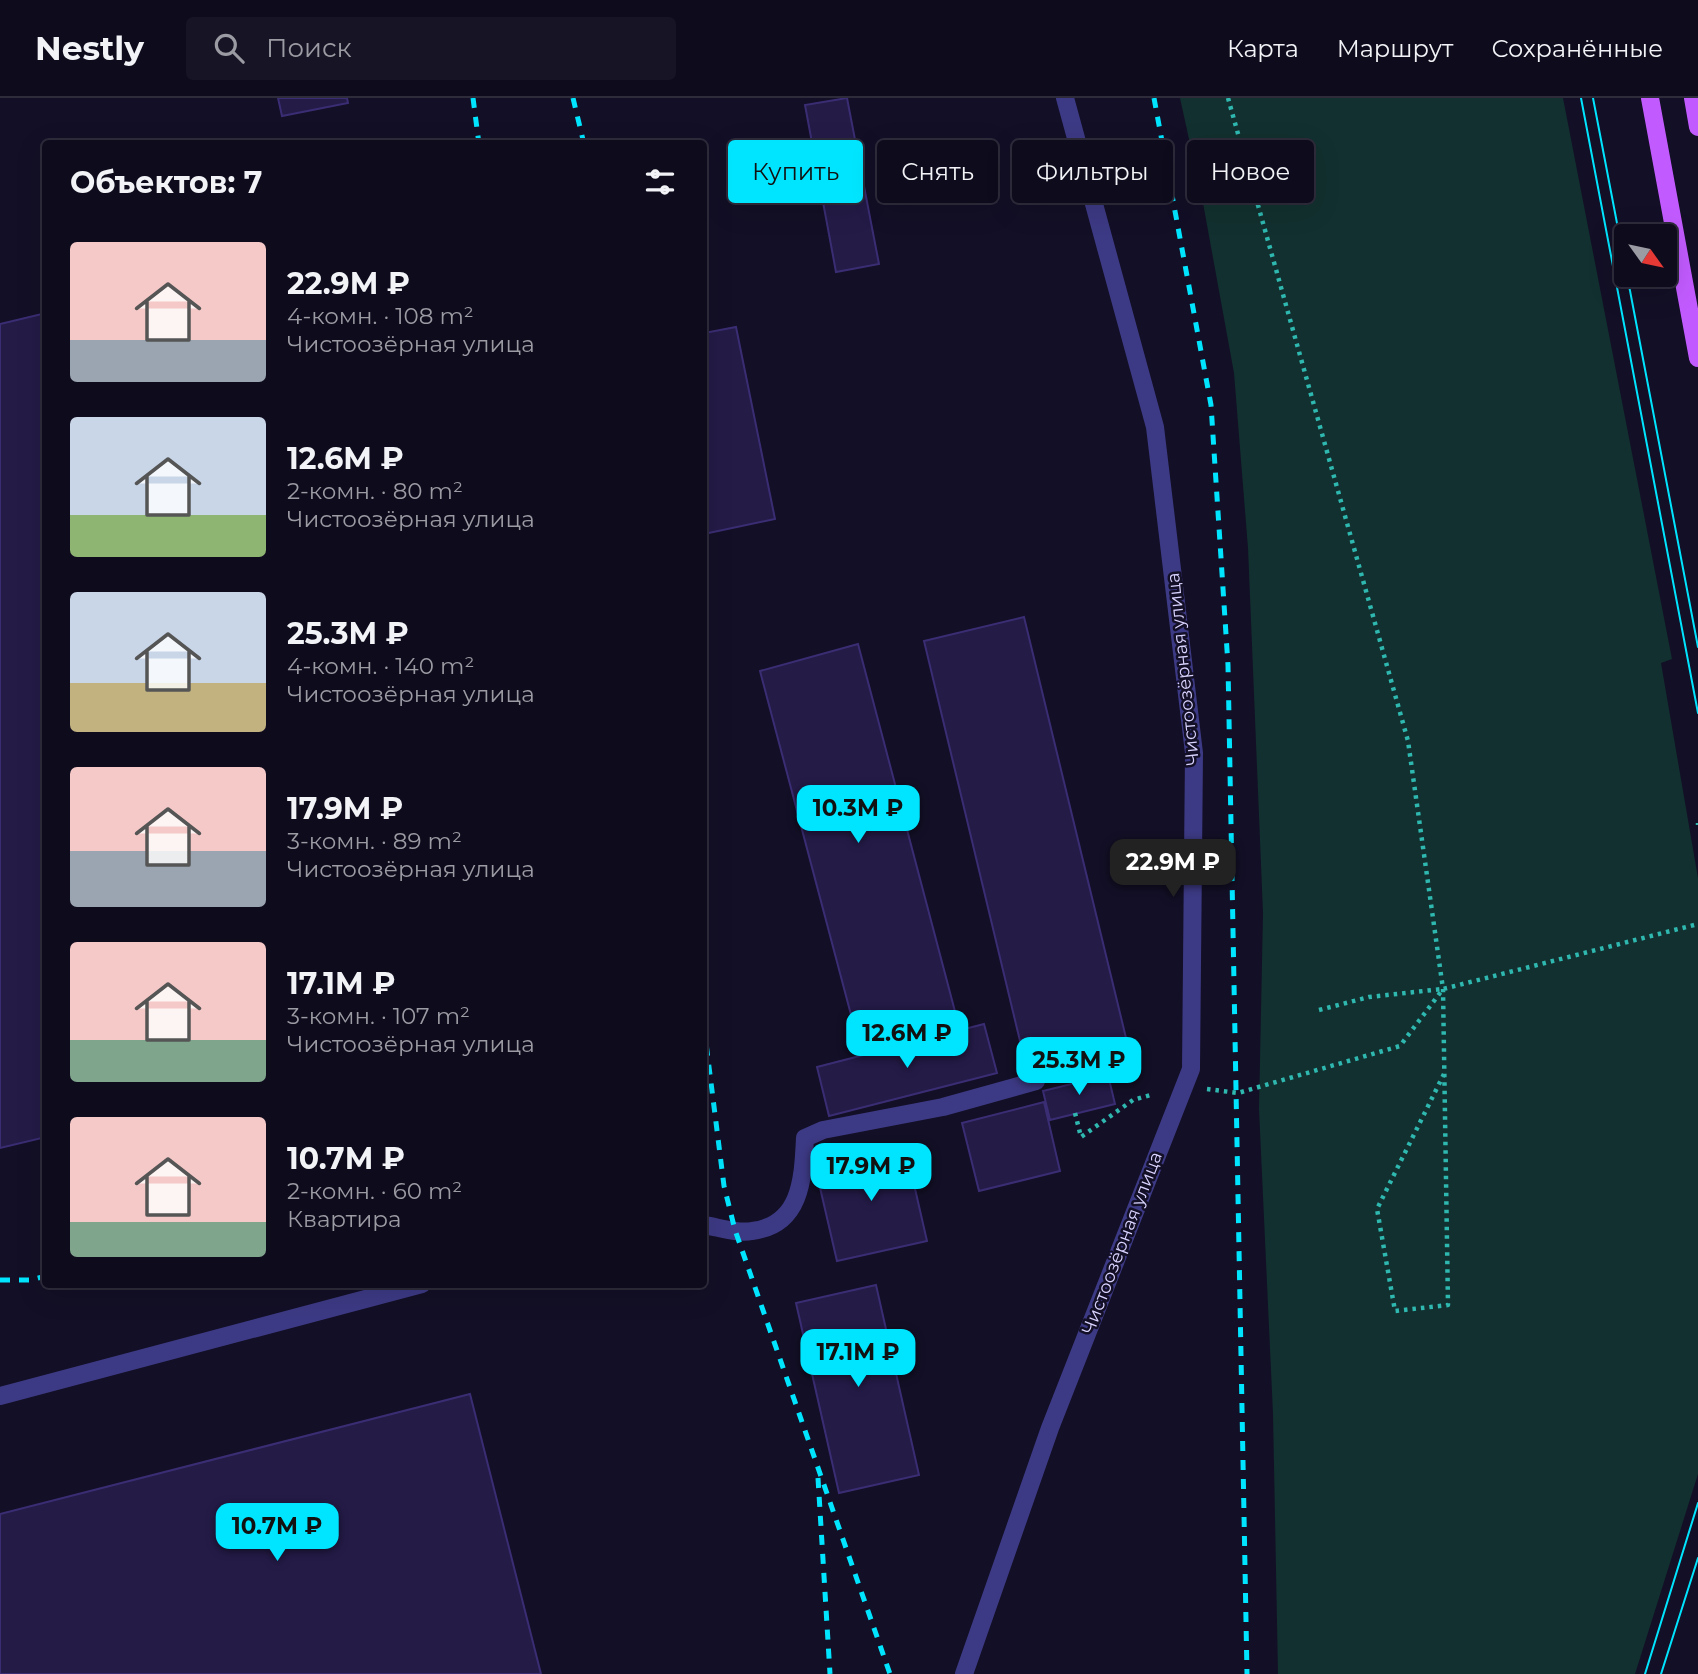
<!DOCTYPE html>
<html lang="ru">
<meta charset="utf-8">
<style>
:root{--surface:#0e0b1c;--page:#171425;--text:#f1f3f6;--muted:#9b9ba3;--line:#2e2b3b;--accent:#00e5ff}
body{margin:0;font-family:Montserrat,sans-serif;background:var(--page);color:var(--text);height:100vh;display:flex;flex-direction:column;font-size:26px;white-space:nowrap}
*{box-sizing:border-box;margin:0}
p{font-size:23px;color:var(--muted)}
.icon{flex:none;width:38px;height:38px;fill:none;stroke:currentColor;stroke-width:2;stroke-linecap:round;stroke-linejoin:round}
.map{position:relative;flex:1;overflow:hidden}
.side{position:absolute;left:42px;top:42px;width:665px;height:1148px;display:flex;flex-direction:column;background:var(--surface);border-radius:7px;box-shadow:0 7px 28px #0002,0 0 0 2px var(--line)}
.side>*{flex:none}
.top-card{position:absolute;left:728px;top:42px;width:665px;height:63px;display:flex;gap:14px}
.needle{width:46px;rotate:123deg}
.tools{position:absolute;left:1614px;top:126px;display:grid;gap:14px}
.tools a{display:grid;place-items:center;width:63px;height:63px;border-radius:7px;background:var(--surface);box-shadow:0 7px 28px #0002,0 0 0 2px var(--line);font-size:35px}
.price{position:absolute;translate:-50% -60px;padding:0 16px;border-radius:14px;background:var(--accent);color:#111;font-size:23px;line-height:46px;filter:drop-shadow(0 2px 4px #0008)}
.price::after{content:'';position:absolute;left:50%;top:42px;width:21px;height:16px;margin-left:-10px;background:inherit;clip-path:polygon(0 0,100% 0,50% 100%)}
.price.selected{background:#222;color:#fff}
ul{padding:0;list-style:none}
li{display:flex;align-items:center;gap:21px;height:175px;padding:0 28px}
li span{display:grid;place-items:center;flex:none;width:196px;height:140px;border-radius:7px;color:#555}
li>.icon{margin-inline-start:auto}
span .icon{width:84px;height:84px;fill:#fffc;stroke-width:1}
li b{font-size:30px}
h2{display:flex;justify-content:space-between;align-items:center;height:84px;padding:0 28px;font-size:30px}
.pill{padding:0 24px;border-radius:7px;background:var(--surface);box-shadow:0 7px 28px #0002,0 0 0 2px var(--line);font-size:24px;line-height:63px}
.pill.selected{background:var(--accent);color:#111}
header{display:flex;align-items:center;gap:42px;box-sizing:border-box;height:98px;padding:0 35px;background:var(--surface);border-bottom:2px solid var(--line)}
header strong{font-size:33px}
nav{display:flex;gap:38px;margin-inline-start:auto;font-size:24px}
.search{width:490px;height:63px;background:var(--page);display:flex;align-items:center;gap:18px;box-sizing:border-box;padding:0 24px;border-radius:7px;color:var(--muted);font-size:26px}
.map>svg:first-child{display:block}
.green{fill:#12302f}
.building{fill:#241b47;stroke:#3b2d73;stroke-width:2}
.lines{fill:none;stroke-linecap:round;stroke-linejoin:round}
.path{stroke:#2fb8b0;stroke-width:4.5;stroke-dasharray:3.5 5;stroke-linecap:butt}
.minor{stroke:#3d3a85;stroke-width:18}
.major{stroke:#c25bff;stroke-width:18}
.tram{stroke:#00e5ff;stroke-width:2}
.rail{stroke:#00e5ff;stroke-width:5;stroke-dasharray:10 9;stroke-linecap:butt}
.labels{text-anchor:middle;dominant-baseline:central;stroke-width:5;stroke-linejoin:round;paint-order:stroke}
.street-label{font-size:18px;fill:#d9d4ff;stroke:#130f26}
</style>
<header>
<strong>Nestly</strong>
<div class="search"><svg class="icon" aria-label="search" viewBox="0 0 24 24"><circle cx="10" cy="10" r="6"/><path d="M15 15l6 6"/></svg>Поиск</div>
<nav><a>Карта</a><a>Маршрут</a><a>Сохранённые</a></nav>
</header>
<div class="map">
<svg width="1698" height="1576" viewBox="0 0 1698 1576">
<rect width="100%" height="100%" fill="#130f26"/>
<!-- green -->
<path class="green" d="M1180,0H1563L1672,561L1661,565L1698,780V1376L1635,1576H1278L1273,1316L1259,1011L1263,815L1248,450L1234,275L1203,105Z"/>
<!-- building -->
<path class="building" d="M278,0H347L348,5L282,18Z
M847,0L879,166L836,174L805,7Z
M46,215V1039L0,1050V226Z
M736,229L775,421L704,436V235Z
M1024,519L1127,944L1026,968L924,543Z
M858,546L957,921L859,947L760,573Z
M984,926L997,975L829,1018L817,969Z
M1108,977L1115,1006L1050,1022L1043,993Z
M1044,1004L1060,1073L979,1093L962,1025Z
M905,1047L927,1143L837,1163L815,1068Z
M876,1187L919,1377L839,1395L796,1205Z
M470,1296L541,1576H0V1416Z"/>
<g class="lines">
<!-- path -->
<path class="path" d="M1228,0L1408,643L1443,891L1448,1207L1395,1213L1377,1111L1444,976
M1698,725V727
M1319,912L1369,899L1442,891
M1207,991L1238,995L1400,948L1443,891L1698,826
M1075,1015L1081,1039L1133,1002L1154,996"/>
<!-- minor -->
<path class="minor" d="M704,1127C718,1129 737,1136 752,1133C802,1127 803,1079 805,1040L823,1032L943,1009L1036,983
M0,1298L422,1186
M964,1576L1050,1330L1191,971L1194,655L1155,329L1065,0"/>
<!-- major -->
<path class="major" d="M1650,0L1698,260
M1693,0L1698,29"/>
<!-- tram -->
<path class="tram" d="M1581,0L1698,615
M1593,0L1626,172
M1627,177L1698,549
M1645,1576L1698,1405
M1661,1576L1698,1460"/>
<!-- rail -->
<path class="rail" d="M473,0L479,46
M573,0L584,46
M1154,0L1211,307L1228,567L1247,1576
M704,929L724,1088L735,1132L890,1576
M0,1182H30L46,1178
M818,1380L830,1576"/>
</g>
<g class="labels">
<!-- street labels -->
<g class="street-label">
<text transform="translate(1183 571) rotate(-96)">Чистоозёрная улица</text>
<text transform="translate(1122 1145) rotate(-69)">Чистоозёрная улица</text>
</g>
</g>
</svg>
<div class="tools">
<a><svg class="needle" viewBox="-14 -14 28 28"><path d="M0-13l5 13h-10z" fill="#e53935"/><path d="M0 13l5-13h-10z" fill="#9b9ba3"/></svg></a>
</div>
<b class="price" style="left:858px;top:747px">10.3M ₽</b>
<b class="price selected" style="left:1173px;top:801px">22.9M ₽</b>
<b class="price" style="left:907px;top:972px">12.6M ₽</b>
<b class="price" style="left:1079px;top:999px">25.3M ₽</b>
<b class="price" style="left:871px;top:1105px">17.9M ₽</b>
<b class="price" style="left:858px;top:1291px">17.1M ₽</b>
<b class="price" style="left:277px;top:1465px">10.7M ₽</b>
<div class="top-card">
<a class="pill selected">Купить</a>
<a class="pill">Снять</a>
<a class="pill">Фильтры</a>
<a class="pill">Новое</a>
</div>
<section class="side">
<h2>Объектов: 7<svg class="icon" aria-label="filters" viewBox="0 0 24 24"><path d="M4 7h16M4 17h16"/><circle cx="9" cy="7" r="2"/><circle cx="15" cy="17" r="2"/></svg></h2>
<ul>
<li><span style="background:linear-gradient(#f6c9c9 70%,#9aa5b1 0)"><svg class="icon" aria-label="home" viewBox="0 0 24 24"><path d="M3 11l9-7 9 7M6 9v11h12V9"/></svg></span><div><b>22.9M ₽</b><p>4-комн. · 108 m²</p><p>Чистоозёрная улица</p></div></li>
<li><span style="background:linear-gradient(#c9d6e8 70%,#8fb573 0)"><svg class="icon" aria-label="home" viewBox="0 0 24 24"><path d="M3 11l9-7 9 7M6 9v11h12V9"/></svg></span><div><b>12.6M ₽</b><p>2-комн. · 80 m²</p><p>Чистоозёрная улица</p></div></li>
<li><span style="background:linear-gradient(#c9d6e8 65%,#c2b280 0)"><svg class="icon" aria-label="home" viewBox="0 0 24 24"><path d="M3 11l9-7 9 7M6 9v11h12V9"/></svg></span><div><b>25.3M ₽</b><p>4-комн. · 140 m²</p><p>Чистоозёрная улица</p></div></li>
<li><span style="background:linear-gradient(#f6c9c9 60%,#9aa5b1 0)"><svg class="icon" aria-label="home" viewBox="0 0 24 24"><path d="M3 11l9-7 9 7M6 9v11h12V9"/></svg></span><div><b>17.9M ₽</b><p>3-комн. · 89 m²</p><p>Чистоозёрная улица</p></div></li>
<li><span style="background:linear-gradient(#f6c9c9 70%,#7fa58c 0)"><svg class="icon" aria-label="home" viewBox="0 0 24 24"><path d="M3 11l9-7 9 7M6 9v11h12V9"/></svg></span><div><b>17.1M ₽</b><p>3-комн. · 107 m²</p><p>Чистоозёрная улица</p></div></li>
<li><span style="background:linear-gradient(#f6c9c9 75%,#7fa58c 0)"><svg class="icon" aria-label="home" viewBox="0 0 24 24"><path d="M3 11l9-7 9 7M6 9v11h12V9"/></svg></span><div><b>10.7M ₽</b><p>2-комн. · 60 m²</p><p>Квартира</p></div></li>
</ul>
</section>
</div>
